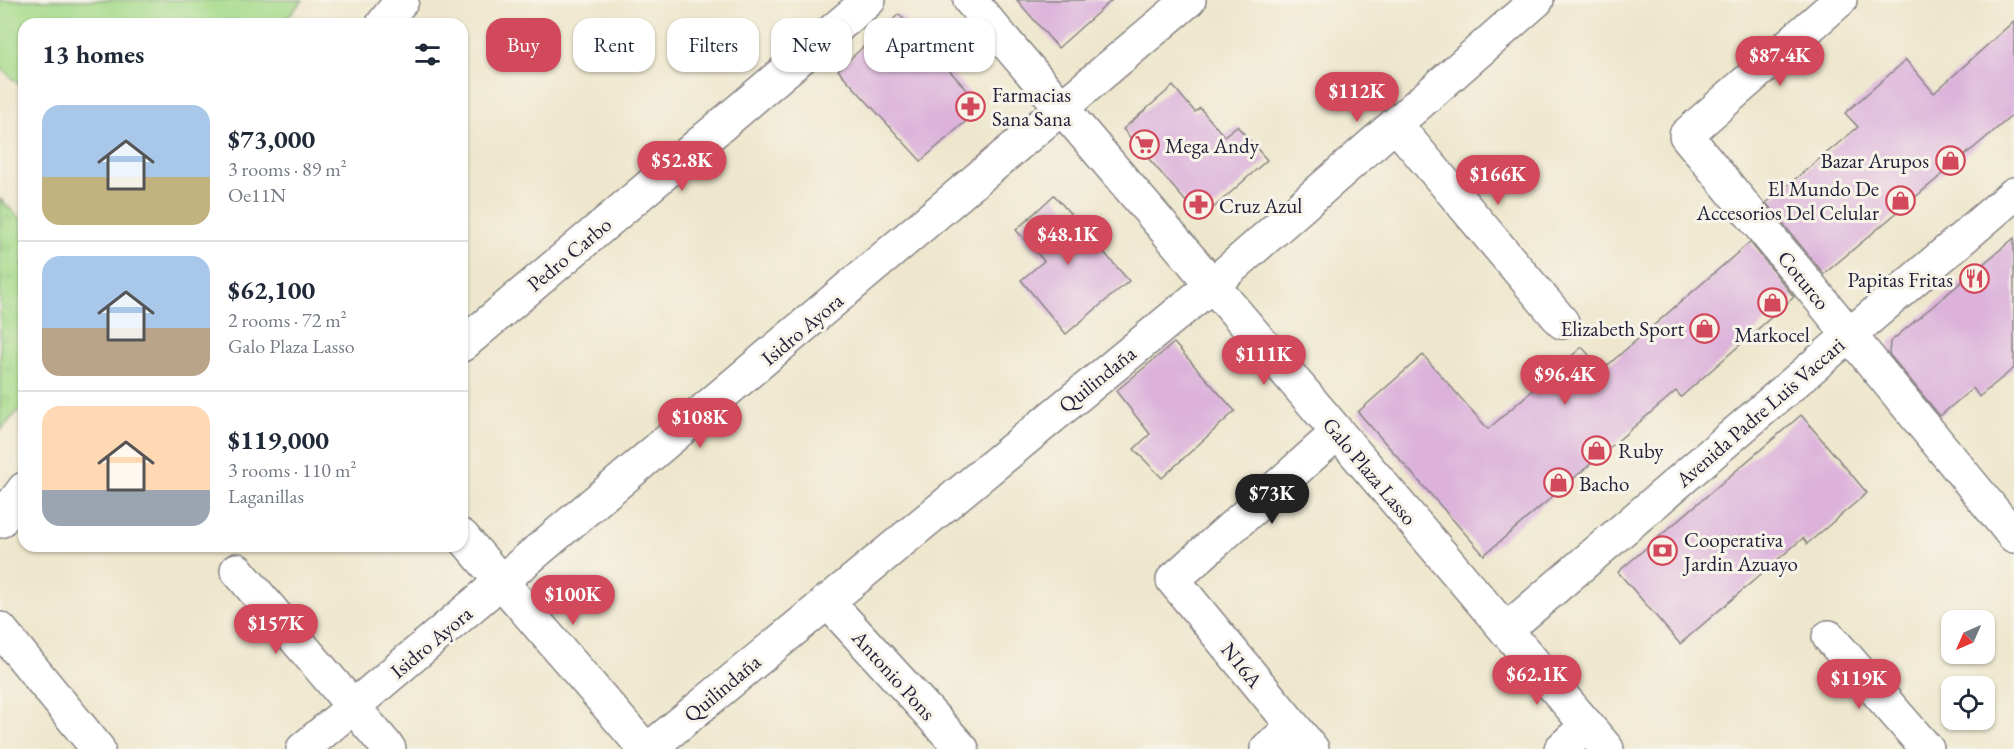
<!DOCTYPE html>
<meta charset="utf-8">
<style>
:root{--surface:#fff;--page:#f2f2f3;--text:#1f2937;--muted:#747a83;--line:#e0e1e3;--accent:#d1495b}
body{margin:0;font-family:"EB Garamond",serif;background:var(--page);color:var(--text);height:100vh;display:flex;flex-direction:column;font-size:22px;white-space:nowrap}
*{box-sizing:border-box;margin:0}
p{font-size:20px;color:var(--muted)}
.icon{flex:none;width:33px;height:33px;fill:none;stroke:currentColor;stroke-width:2;stroke-linecap:round;stroke-linejoin:round}
.map{position:relative;flex:1;overflow:hidden}
.sheet{position:absolute;left:18px;top:18px;width:450px;height:534px;display:flex;flex-direction:column;background:var(--surface);border-radius:18px;box-shadow:0 2px 4px #0004}
.sheet>*{flex:none}
.guide{position:absolute;left:486px;top:18px;width:570px;height:54px;display:flex;gap:12px}
.needle{width:39px;rotate:225deg}
.tools{position:absolute;left:1941px;top:610px;display:grid;gap:12px}
.tools a{display:grid;place-items:center;width:54px;height:54px;border-radius:12px;background:var(--surface);box-shadow:0 2px 4px #0004;font-size:30px}
.price{position:absolute;translate:-50% -51px;padding:0 14px;border-radius:21px;background:var(--accent);color:#fff;font-size:20px;line-height:39px;filter:drop-shadow(0 2px 3px #0008)}
.price::after{content:'';position:absolute;left:50%;top:36px;width:18px;height:14px;margin-left:-9px;background:inherit;clip-path:polygon(0 0,100% 0,50% 100%)}
.price.current{background:#222;color:#fff}
ul{padding:0;list-style:none}
li{display:flex;align-items:center;gap:18px;height:150px;padding:0 24px}
li+li{border-top:2px solid var(--line)}
li span{display:grid;place-items:center;flex:none;width:168px;height:120px;border-radius:18px;color:#555}
li>.icon{margin-inline-start:auto}
span .icon{width:72px;height:72px;fill:#fffc;stroke-width:1}
li b{font-size:26px}
h2{display:flex;justify-content:space-between;align-items:center;height:72px;padding:0 24px;font-size:26px}
.pill{padding:0 21px;border-radius:18px;background:var(--surface);box-shadow:0 2px 4px #0004;font-size:21px;line-height:54px}
.pill.current{background:var(--accent);color:#fff}
.map>svg:first-child{display:block}
.grass{fill:url(#grass-tufts);stroke:#647e62;stroke-width:1.5}
.pitch{fill:#a5da8a;stroke:#647e62;stroke-width:1.5}
.building{fill:#dcb2db}
.lines{fill:none;stroke-linecap:round;stroke-linejoin:round}
.minor-casing{stroke:#888484;stroke-width:36}
.tertiary-casing{stroke:#888484;stroke-width:36}
.secondary-casing{stroke:#888484;stroke-width:36}
.minor{stroke:#fff;stroke-width:33}
.tertiary{stroke:#fff;stroke-width:33}
.secondary{stroke:#fff;stroke-width:33}
.labels{text-anchor:middle;dominant-baseline:central;stroke-width:6;stroke-linejoin:round;paint-order:stroke}
.poi-label{font-size:21px;fill:#22223b;stroke:#f7f3e8;text-anchor:start}
.street-label{font-size:21px;fill:#22223b;stroke:#f7f3e8}
</style>
<div class="map">
<svg width="2014" height="749" viewBox="0 0 2014 749">
<defs>
<pattern id="grass-tufts" width="24" height="20" patternUnits="userSpaceOnUse" patternTransform="scale(1.5)"><rect width="24" height="20" fill="#a5da8a"/><path d="M3 7l-1-3M5 7V3M7 7l1-3M15 17l-1-3M17 17v-4M19 17l1-3" fill="none" stroke="#8ebb78"/></pattern>
</defs>
<rect width="100%" height="100%" fill="#f7f3e8"/>
<filter id="ink" filterUnits="userSpaceOnUse"><feTurbulence type="fractalNoise" baseFrequency=".0167" numOctaves="2"/><feDisplacementMap in="SourceGraphic" scale="12" xChannelSelector="R" yChannelSelector="G"/><feConvolveMatrix kernelMatrix="1 2 1 2 8 2 1 2 1" color-interpolation-filters="sRGB"/></filter>
<filter id="wash" filterUnits="userSpaceOnUse"><feTurbulence type="fractalNoise" baseFrequency=".008" numOctaves="4" result="noise"/><feDisplacementMap in="SourceGraphic" scale="24" xChannelSelector="R" yChannelSelector="G"/><feGaussianBlur stdDeviation="1.35" result="paint"/><feColorMatrix in="noise" values="0 0 0 0 0 0 0 0 0 0 0 0 0 0 0 0 0 1.4 0 .05"/><feComposite in="paint" operator="in"/></filter>
<g filter="url(#wash)">
<rect width="100%" height="100%" fill="#eee7cd"/>
<!-- grass -->
<path class="grass" d="M0,199L24,222V404L0,431Z"/>
<!-- pitch -->
<path class="pitch" d="M0,0H303L281,24H24V89L0,67Z"/>
<g id="blocks">
<!-- building -->
<path class="building" d="M1017,0H1112L1058,48Z
M899,14L982,107L921,161L838,70Z
M2014,21V114L1824,274L1766,203L1858,127L1845,113L1906,60L1934,93Z
M1173,86L1195,112L1200,108L1224,136L1237,126L1267,160L1201,219L1123,129Z
M1054,195L1129,281L1066,334L1021,280L1044,261L1016,230Z
M2014,238V368L1979,397L1973,388L1940,416L1889,354L1890,342Z
M1750,242L1794,297L1681,397L1676,391L1484,555L1358,412L1423,355L1488,429L1582,347L1602,370Z
M1174,343L1235,411L1162,478L1134,449L1150,434L1116,391Z
M1801,415L1867,493L1807,544L1803,538L1680,644L1618,572Z"/>
</g>
</g>
<g filter="url(#ink)">
<use href="#blocks" fill-opacity="0" stroke="#888484" stroke-width="1.5"/>
<g class="lines">
<defs>
<path id="minor" d="M1840,0L1686,135L2014,536
M383,24L402,0
M1395,124L1562,322
M462,345L869,0
M0,521L24,489
M462,536L645,749
M237,570L389,749
M827,601L962,749
M0,629L98,749
M1829,637L1927,749
M303,749L1189,0
M649,749L1212,285L1537,0
M1267,749L1293,727
M1312,749L1173,580L1337,433
M1561,749L1587,725"/>
<path id="tertiary" d="M970,0L1607,749"/>
<path id="secondary" d="M1506,630L2014,194"/>
</defs>
<!-- minor casing -->
<use href="#minor" class="minor-casing"/>
<!-- tertiary casing -->
<use href="#tertiary" class="tertiary-casing"/>
<!-- secondary casing -->
<use href="#secondary" class="secondary-casing"/>
<!-- minor -->
<use href="#minor" class="minor"/>
<!-- tertiary -->
<use href="#tertiary" class="tertiary"/>
<!-- secondary -->
<use href="#secondary" class="secondary"/>
</g>
</g>
<!-- icons -->
<defs>
<symbol id="pharmacy-ring" viewBox="-11 -11 22 22"><circle r="9.5" fill="#f7f3e8" stroke="#d1495b" stroke-width="1.5"/><path d="M-2-6h4v4h4v4h-4v4h-4v-4h-4v-4h4Z" fill="#d1495b"/></symbol>
<symbol id="supermarket-ring" viewBox="-11 -11 22 22"><circle r="9.5" fill="#f7f3e8" stroke="#d1495b" stroke-width="1.5"/><path d="M-6-5.5h2.5l.6 2H6L4.5 2H-2.5L-4.4-4H-6ZM-1.5 3.2a1.3 1.3 0 1 0 .1 0ZM3 3.2a1.3 1.3 0 1 0 .1 0Z" fill="#d1495b"/></symbol>
<symbol id="shop-ring" viewBox="-11 -11 22 22"><circle r="9.5" fill="#f7f3e8" stroke="#d1495b" stroke-width="1.5"/><path d="M-5-2.5h2.3a2.7 3.5 0 0 1 5.4 0H5L5.5 6h-11ZM-1.5-2.5h3a1.5 2.3 0 0 0-3 0Z" fill="#d1495b"/></symbol>
<symbol id="restaurant-ring" viewBox="-11 -11 22 22"><circle r="9.5" fill="#f7f3e8" stroke="#d1495b" stroke-width="1.5"/><path d="M-5-6h1v4h1v-4h1v4h1v-4h1v5L-1.5 .5V6h-2V.5L-5-1ZM5-6V6H3V1.5H1.5Q1.5-4 5-6Z" fill="#d1495b"/></symbol>
<symbol id="bank-ring" viewBox="-11 -11 22 22"><circle r="9.5" fill="#f7f3e8" stroke="#d1495b" stroke-width="1.5"/><path d="M-6-4H6V4H-6ZM0-2.3a2.3 2.3 0 1 0 0 4.6a2.3 2.3 0 1 0 0-4.6Z" fill="#d1495b"/></symbol>
</defs>
<g fill-rule="evenodd">
<use href="#pharmacy-ring" x="954" y="90" width="33" height="33"/>
<use href="#supermarket-ring" x="1128" y="128" width="33" height="33"/>
<use href="#shop-ring" x="1934" y="144" width="33" height="33"/>
<use href="#shop-ring" x="1884" y="184" width="33" height="33"/>
<use href="#pharmacy-ring" x="1182" y="188" width="33" height="33"/>
<use href="#restaurant-ring" x="1958" y="262" width="33" height="33"/>
<use href="#shop-ring" x="1756" y="286" width="33" height="33"/>
<use href="#shop-ring" x="1688" y="312" width="33" height="33"/>
<use href="#shop-ring" x="1580" y="434" width="33" height="33"/>
<use href="#shop-ring" x="1542" y="466" width="33" height="33"/>
<use href="#bank-ring" x="1646" y="534" width="33" height="33"/>
</g>
<g class="labels">
<!-- poi labels -->
<g class="poi-label">
<text x="992" y="94">Farmacias<tspan x="992" dy="24">Sana Sana</tspan></text>
<text x="1165" y="145">Mega Andy</text>
<text x="1929" y="160" text-anchor="end">Bazar Arupos</text>
<text x="1879" y="188" text-anchor="end">El Mundo De<tspan x="1879" dy="24">Accesorios Del Celular</tspan></text>
<text x="1219" y="205">Cruz Azul</text>
<text x="1953" y="279" text-anchor="end">Papitas Fritas</text>
<text x="1684" y="328" text-anchor="end">Elizabeth Sport</text>
<text x="1772" y="334" text-anchor="middle">Markocel</text>
<text x="1618" y="450">Ruby</text>
<text x="1579" y="483">Bacho</text>
<text x="1684" y="539">Cooperativa<tspan x="1684" dy="24">Jardin Azuayo</tspan></text>
</g>
<!-- street labels -->
<g class="street-label">
<text transform="translate(569 254) rotate(-40)">Pedro Carbo</text>
<text transform="translate(1804 280) rotate(51)">Coturco</text>
<text transform="translate(802 329) rotate(-40)">Isidro Ayora</text>
<text transform="translate(1097 379) rotate(-39)">Quilindaña</text>
<text transform="translate(1760 412) rotate(-41)">Avenida Padre Luis Vaccari</text>
<text transform="translate(1370 471) rotate(50)">Galo Plaza Lasso</text>
<text transform="translate(431 642) rotate(-40)">Isidro Ayora</text>
<text transform="translate(1242 665) rotate(51)">N16A</text>
<text transform="translate(894 675) rotate(48)">Antonio Pons</text>
<text transform="translate(722 688) rotate(-40)">Quilindaña</text>
</g>
</g>
</svg>
<div class="tools">
<a><svg class="needle" viewBox="-14 -14 28 28"><path d="M0-13l5 13h-10z" fill="#e53935"/><path d="M0 13l5-13h-10z" fill="#747a83"/></svg></a>
<a><svg class="icon" aria-label="locate" viewBox="0 0 24 24"><circle cx="12" cy="12" r="6"/><path d="M12 2v4M12 18v4M2 12h4M18 12h4"/></svg></a>
</div>
<b class="price" style="left:1780px;top:87px">$87.4K</b>
<b class="price" style="left:1357px;top:123px">$112K</b>
<b class="price" style="left:682px;top:192px">$52.8K</b>
<b class="price" style="left:1498px;top:206px">$166K</b>
<b class="price" style="left:1068px;top:266px">$48.1K</b>
<b class="price" style="left:1264px;top:386px">$111K</b>
<b class="price" style="left:1565px;top:406px">$96.4K</b>
<b class="price" style="left:700px;top:449px">$108K</b>
<b class="price current" style="left:1272px;top:525px">$73K</b>
<b class="price" style="left:573px;top:626px">$100K</b>
<b class="price" style="left:276px;top:655px">$157K</b>
<b class="price" style="left:1537px;top:706px">$62.1K</b>
<b class="price" style="left:1859px;top:710px">$119K</b>
<div class="guide">
<a class="pill current">Buy</a>
<a class="pill">Rent</a>
<a class="pill">Filters</a>
<a class="pill">New</a>
<a class="pill">Apartment</a>
</div>
<section class="sheet">
<h2>13 homes<svg class="icon" aria-label="filters" viewBox="0 0 24 24"><path d="M4 7h16M4 17h16"/><circle cx="9" cy="7" r="2"/><circle cx="15" cy="17" r="2"/></svg></h2>
<ul>
<li><span style="background:linear-gradient(#a9c7e8 60%,#c2b280 0)"><svg class="icon" aria-label="home" viewBox="0 0 24 24"><path d="M3 11l9-7 9 7M6 9v11h12V9"/></svg></span><div><b>$73,000</b><p>3 rooms · 89 m²</p><p>Oe11N</p></div></li>
<li><span style="background:linear-gradient(#a9c7e8 60%,#b9a48a 0)"><svg class="icon" aria-label="home" viewBox="0 0 24 24"><path d="M3 11l9-7 9 7M6 9v11h12V9"/></svg></span><div><b>$62,100</b><p>2 rooms · 72 m²</p><p>Galo Plaza Lasso</p></div></li>
<li><span style="background:linear-gradient(#ffd9b3 70%,#9aa5b1 0)"><svg class="icon" aria-label="home" viewBox="0 0 24 24"><path d="M3 11l9-7 9 7M6 9v11h12V9"/></svg></span><div><b>$119,000</b><p>3 rooms · 110 m²</p><p>Laganillas</p></div></li>
</ul>
</section>
</div>
